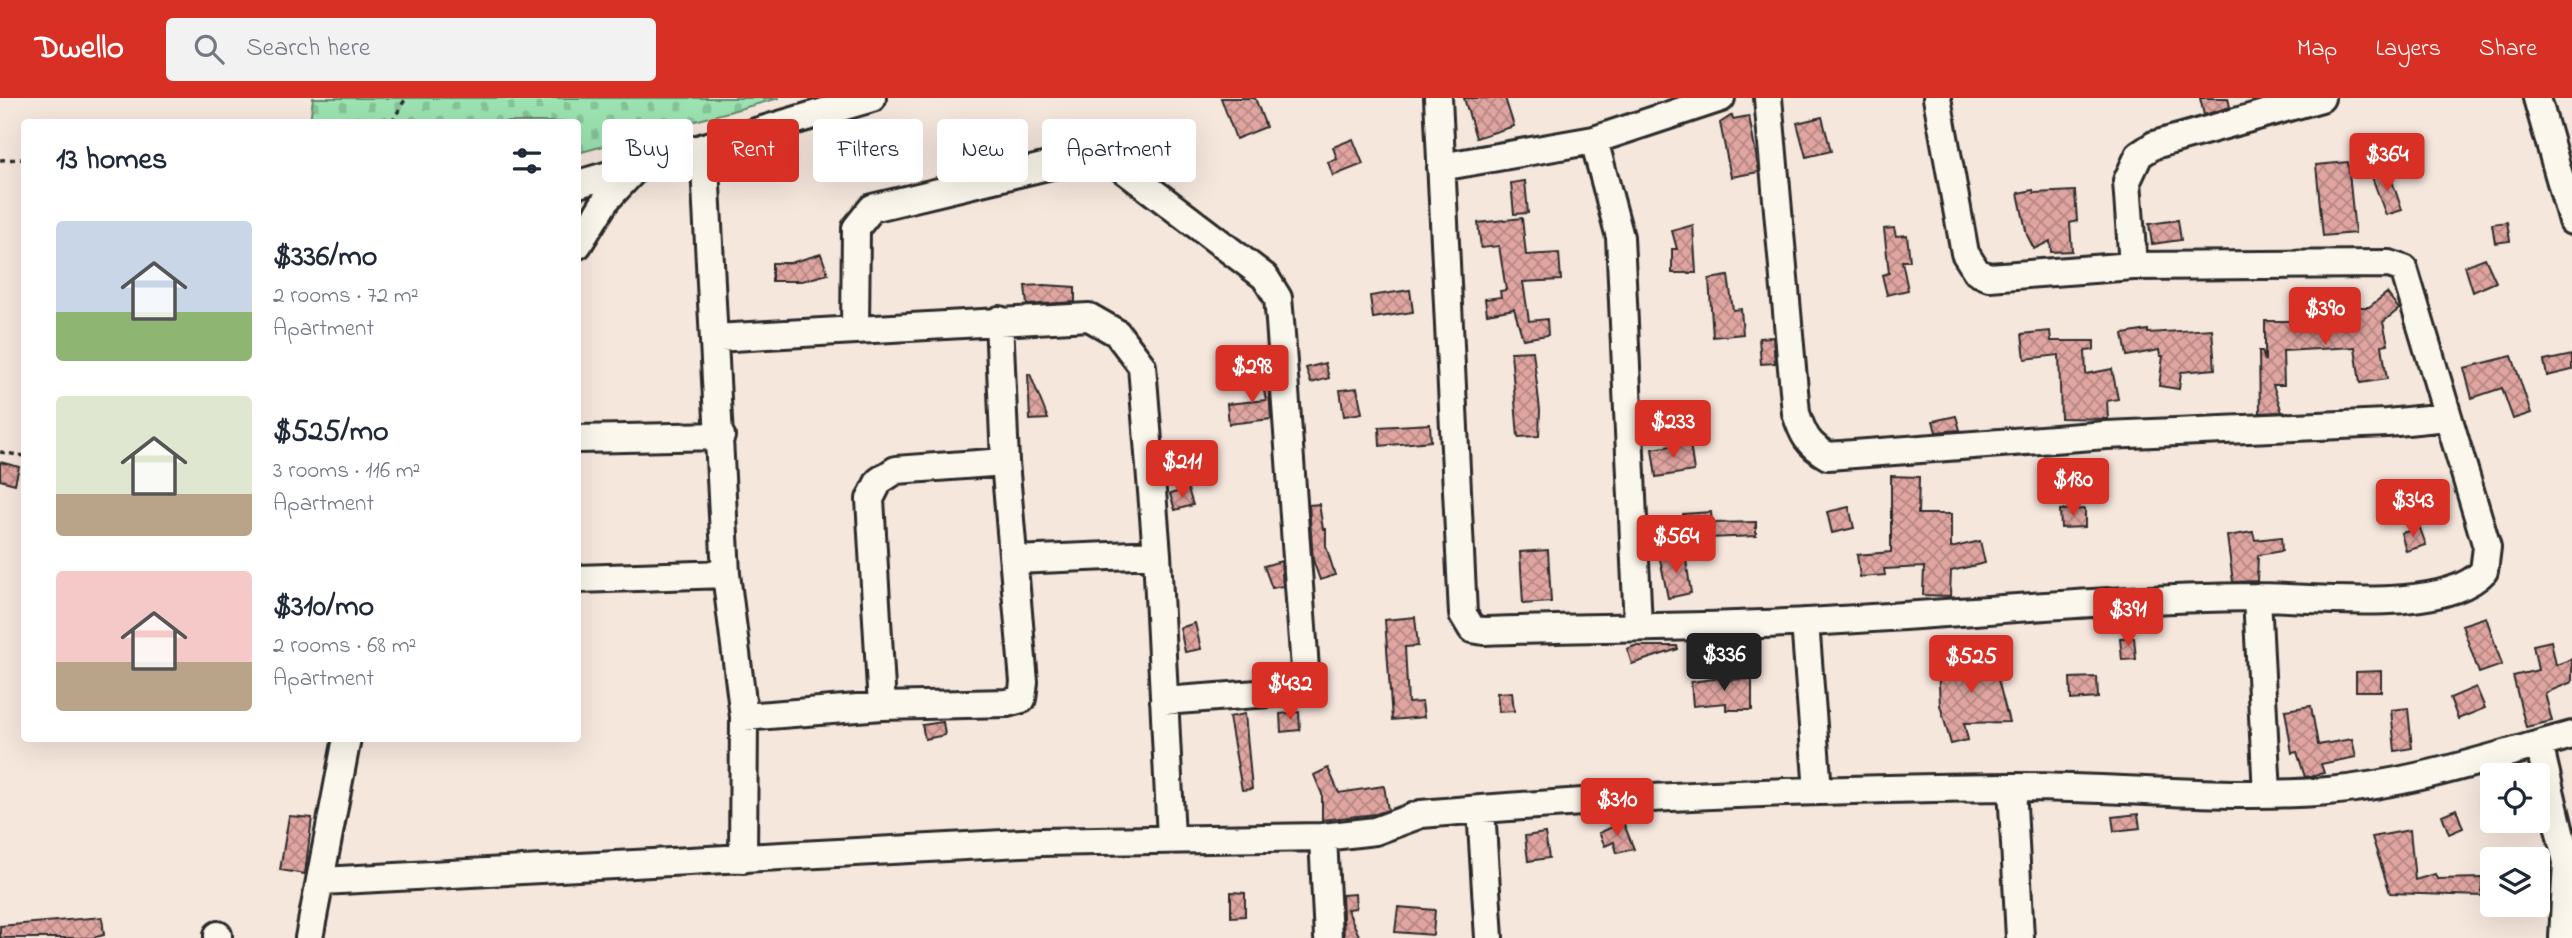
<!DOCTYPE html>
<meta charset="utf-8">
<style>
:root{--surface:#fff;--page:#f2f2f3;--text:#1f2937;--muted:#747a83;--accent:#d93025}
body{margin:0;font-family:"Indie Flower",sans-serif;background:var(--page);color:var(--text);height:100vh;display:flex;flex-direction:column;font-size:26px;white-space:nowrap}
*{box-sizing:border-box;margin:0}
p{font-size:23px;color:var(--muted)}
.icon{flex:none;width:38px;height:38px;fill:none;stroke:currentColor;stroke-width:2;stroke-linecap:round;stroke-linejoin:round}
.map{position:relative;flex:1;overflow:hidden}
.sheet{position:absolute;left:21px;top:21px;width:560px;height:623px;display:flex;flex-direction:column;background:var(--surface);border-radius:7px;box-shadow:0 7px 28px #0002}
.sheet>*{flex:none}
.top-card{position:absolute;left:602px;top:21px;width:665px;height:63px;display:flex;gap:14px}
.controls{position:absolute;left:2480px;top:665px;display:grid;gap:14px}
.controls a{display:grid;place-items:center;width:70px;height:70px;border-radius:7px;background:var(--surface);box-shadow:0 7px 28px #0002;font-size:35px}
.price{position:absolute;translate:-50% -60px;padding:0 16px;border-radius:7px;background:var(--accent);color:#fff;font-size:23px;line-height:46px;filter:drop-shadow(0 2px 4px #0008)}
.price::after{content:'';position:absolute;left:50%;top:42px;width:21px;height:16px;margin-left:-10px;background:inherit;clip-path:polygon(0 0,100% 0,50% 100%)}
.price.current{background:#222;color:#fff}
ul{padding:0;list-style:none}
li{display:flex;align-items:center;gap:21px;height:175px;padding:0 35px}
li span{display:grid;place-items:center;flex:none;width:196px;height:140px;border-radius:7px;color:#555}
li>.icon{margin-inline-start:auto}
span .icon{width:84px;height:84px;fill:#fffc;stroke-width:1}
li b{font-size:30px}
h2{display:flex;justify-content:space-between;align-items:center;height:84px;padding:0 35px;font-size:30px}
.pill{padding:0 24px;border-radius:7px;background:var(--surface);box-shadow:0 7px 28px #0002;font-size:24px;line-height:63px}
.pill.current{background:var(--accent);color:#fff}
header{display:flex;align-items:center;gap:42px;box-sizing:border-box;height:98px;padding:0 35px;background:var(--accent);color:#fff}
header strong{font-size:33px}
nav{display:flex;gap:38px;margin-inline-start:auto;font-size:24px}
.search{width:490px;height:63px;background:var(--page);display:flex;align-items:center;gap:18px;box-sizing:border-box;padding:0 24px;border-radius:7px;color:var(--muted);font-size:26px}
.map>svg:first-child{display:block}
.cemetery{fill:url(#cemetery-stones);stroke:#64876e;stroke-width:2}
.building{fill:url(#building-cross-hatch);stroke:#2b2b2b;stroke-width:2}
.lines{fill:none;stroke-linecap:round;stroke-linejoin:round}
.minor-casing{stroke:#2b2b2b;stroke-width:32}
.path{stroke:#2b2b2b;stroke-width:3.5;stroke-dasharray:5 5;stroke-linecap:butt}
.minor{stroke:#fbf7ec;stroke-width:26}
</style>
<header>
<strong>Dwello</strong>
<div class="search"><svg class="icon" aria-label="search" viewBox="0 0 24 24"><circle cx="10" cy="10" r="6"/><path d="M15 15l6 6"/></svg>Search here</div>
<nav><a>Map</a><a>Layers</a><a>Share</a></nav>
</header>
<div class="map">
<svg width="2572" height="840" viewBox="0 0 2572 840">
<defs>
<pattern id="cemetery-stones" width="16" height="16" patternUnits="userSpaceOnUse" patternTransform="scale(1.75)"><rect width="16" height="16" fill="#9ce3b1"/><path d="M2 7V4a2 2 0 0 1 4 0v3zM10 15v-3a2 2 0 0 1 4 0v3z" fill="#87c398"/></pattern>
<pattern id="building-cross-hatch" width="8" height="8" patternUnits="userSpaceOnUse" patternTransform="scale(1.75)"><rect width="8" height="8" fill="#e0a5a0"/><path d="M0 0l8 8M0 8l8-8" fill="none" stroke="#b68783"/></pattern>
</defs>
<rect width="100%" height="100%" fill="#f6e7dd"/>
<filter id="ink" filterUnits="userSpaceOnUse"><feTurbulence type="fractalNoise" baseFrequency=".0143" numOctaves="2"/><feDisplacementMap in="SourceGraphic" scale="14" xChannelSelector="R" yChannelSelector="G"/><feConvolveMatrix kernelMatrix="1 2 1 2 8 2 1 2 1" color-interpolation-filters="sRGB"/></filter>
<g filter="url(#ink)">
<!-- cemetery -->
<path class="cemetery" d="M313,0H779L578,55V24H310Z"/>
<!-- building -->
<path class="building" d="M1221,0H1255L1266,29L1236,41Z
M1464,0H1505L1514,28L1476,40Z
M2200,0H2228L2230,9L2204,17Z
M1732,17L1733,21L1749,18L1759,74L1731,79L1720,25Z
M1822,19L1831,53L1806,59L1797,25Z
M1353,41L1363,66L1333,78L1328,64L1337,61L1333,49Z
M2348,64L2355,135L2323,138L2316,67Z
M2389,74L2402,112L2386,117L2372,79Z
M1525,83L1528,115L1514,116L1511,85Z
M2033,92L2034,95L2075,93L2077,123L2070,125L2072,153L2051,154L2050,143L2034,151L2027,137L2018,95Z
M1522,120L1526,157L1559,155L1561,182L1523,184L1529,223L1547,221L1548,237L1523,241L1514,211L1487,216L1485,201L1501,199L1500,193L1506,192L1499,148L1481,150L1478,125Z
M2178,122L2181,142L2152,146L2149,126Z
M2507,124L2510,143L2495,145L2492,126Z
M1693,127L1696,175H1672V151H1677L1672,133Z
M1894,130L1896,138L1907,137L1910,163H1902L1908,192L1887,197L1882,177L1889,175L1884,131Z
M821,156L828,176L802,183H772V165H790Z
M2485,160L2496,184L2473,194L2465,168Z
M1728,178L1733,212L1741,211L1743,236L1713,239L1709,181Z
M1044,187L1075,189V204L1027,207L1025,188Z
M1410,192L1413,214L1373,220L1370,198Z
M2387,195L2399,211L2383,224L2388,246L2382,247L2387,281L2360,285L2355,249L2283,253L2284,287H2273L2282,314L2260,315L2259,253H2262L2265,263V223H2309L2312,224V231L2355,227V209H2369Z
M2212,231L2215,271L2181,274L2179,291L2159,288L2163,258H2160L2159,252L2127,258L2123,236L2148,232V235Z
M2050,233L2051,243H2094V252L2085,253L2086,276L2112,271L2118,301L2107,303L2108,321L2061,320L2059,257L2025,261L2022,236Z
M1773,239L1775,265L1761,266L1759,240Z
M1533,253L1540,312L1539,338L1518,339L1511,254Z
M2572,257V272L2547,278L2544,263Z
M2512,258L2531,315L2513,321L2502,290L2472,300L2464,270Z
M1267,265L1271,321L1229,326L1227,306L1266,302L1258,267Z
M1325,265L1329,280L1311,285L1306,270Z
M1028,276H1030L1048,321L1030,322Z
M1357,290L1362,315L1344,318L1340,292Z
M1956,318L1960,332L1936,334L1933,323Z
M1430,326L1431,343L1380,348L1379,329Z
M1690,345L1694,373L1656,379L1652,351Z
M0,364L19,369L15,386L0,382Z
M1891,378L1919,379L1918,416H1951V450L1980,443L1985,465L1951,473L1950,498L1923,497L1924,469L1884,471L1885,477L1860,479L1857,457L1891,454Z
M1188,391L1193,407L1175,412L1170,396Z
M1319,406L1323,431H1326V448L1335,477L1320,482L1313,462L1309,407Z
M1849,409L1854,430L1832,435L1827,414Z
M2085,411V429L2061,430L2060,412Z
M1711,414L1712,425L1756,424V438L1685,441L1683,416Z
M2420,430L2426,447L2406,453L2401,435Z
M2253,434L2255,442L2281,439L2282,453L2258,457L2257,483L2233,484L2227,438Z
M1548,452L1551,504L1523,506L1520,454Z
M1685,455L1691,495L1668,500L1660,461Z
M1281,463L1283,488L1272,490L1264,468Z
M1415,519L1418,548L1405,549L1408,605L1422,604L1424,619L1392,622L1385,522Z
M2486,519L2502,567L2479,575L2462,527Z
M1195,525L1201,551L1185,554L1180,530Z
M2134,539L2136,561L2122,562L2120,540Z
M2551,543L2556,567L2572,561V584L2545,595L2552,623L2526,629L2513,578L2538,572L2533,547Z
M1634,548H1677L1678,551L1632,566L1627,551Z
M1996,554L2000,569L1995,570L2009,624L1964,625L1968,642L1951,646L1940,607L1938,569Z
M2381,573V593H2356V574Z
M2097,579L2098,600L2071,602L2070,580Z
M1720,580V582L1752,581V612H1726V605L1693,608L1691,584Z
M2476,589L2485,610L2458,621L2450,600Z
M1512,594L1514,613L1499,614L1497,595Z
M2311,608L2318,647L2352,641L2356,659L2321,666L2324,675L2305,679L2297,654L2292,655L2285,612Z
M2408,610L2412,650L2395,653L2391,612Z
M1299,614L1300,632L1281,634L1280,616Z
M1245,616L1252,691L1242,692L1229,619Z
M943,624L945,637L925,641L922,627Z
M1328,670L1339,695L1384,688L1388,712L1376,716L1322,722V696L1314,677Z
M2456,711L2463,730L2449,736L2442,717Z
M2138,716L2140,730L2114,733L2112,719Z
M289,718L312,720L305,776L280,772Z
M1623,724L1634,751L1617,755L1614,744L1605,748L1599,735Z
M2410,732L2415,782L2435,776L2437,781L2482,780V798L2390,795L2372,739Z
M1545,735L1549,760L1528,763L1525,738Z
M1231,794L1245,795V818L1231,819Z
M1355,796L1356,810L1347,811L1360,840H1344L1342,797Z
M1398,809L1435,812L1433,837L1395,834Z
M102,819L104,837L92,840H0V828Z"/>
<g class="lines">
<defs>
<path id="minor" d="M1438,0L1463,516L1472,531L1484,533C1591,529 1699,530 1807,524C1957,516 2106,500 2257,499C2312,499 2444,517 2484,473L2487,449L2404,171L2389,166L2133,168L1989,179L1977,174L1965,155L1937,0
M1768,0L1796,315C1803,337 1808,347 1828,358L2106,337L2387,325L2447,319
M2537,0L2572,123
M1594,42L1620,139L1638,528
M704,49L726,476L744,619L743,761
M1441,69L1594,42L1721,0
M578,86L872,0
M578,147L606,102L636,70
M2133,168L2127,83L2139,57L2154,47L2321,0
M855,231L856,130L872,110L1102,55L1265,179L1278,200L1280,223L1305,571L1298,587L1284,594L1164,603
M715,240L1089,219L1117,235L1142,268L1157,456L1171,740
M578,341L721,338
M1015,462L1157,456
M578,481L726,476
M2257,499L2267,696
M1805,524L1818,693
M882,608L870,401L879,383L896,372L1005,364
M744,619L882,608L1007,605L1022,601L1024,584L1005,364L999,222
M2539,646L2567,764L2563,840
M2012,689L2020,840
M1481,711L1489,840
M322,783L1041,744L1323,739
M218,840V837
M309,840L347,640
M1328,840L1323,739L1375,733L1421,716C1616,699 1813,691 2008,689C2115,688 2222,702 2328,693C2412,686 2491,659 2572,637"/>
</defs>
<!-- minor casing -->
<use href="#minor" class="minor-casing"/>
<!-- path -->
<path class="path" d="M392,24L406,0
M0,62L24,61
M0,354L24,358"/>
<!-- minor -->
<use href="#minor" class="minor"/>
</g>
</g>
</svg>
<div class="controls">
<a><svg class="icon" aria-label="locate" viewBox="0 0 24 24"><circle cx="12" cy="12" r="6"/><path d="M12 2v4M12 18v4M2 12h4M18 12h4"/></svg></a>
<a><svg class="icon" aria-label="layers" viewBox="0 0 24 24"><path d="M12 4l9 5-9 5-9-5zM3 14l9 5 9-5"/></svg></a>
</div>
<b class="price" style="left:2387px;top:95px">$364</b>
<b class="price" style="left:2325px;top:249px">$390</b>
<b class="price" style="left:1252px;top:307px">$298</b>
<b class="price" style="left:1673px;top:362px">$233</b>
<b class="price" style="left:1182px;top:402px">$211</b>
<b class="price" style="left:2073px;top:420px">$180</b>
<b class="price" style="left:2413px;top:441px">$343</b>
<b class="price" style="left:1676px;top:477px">$564</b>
<b class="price" style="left:2128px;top:550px">$391</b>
<b class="price current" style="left:1724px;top:595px">$336</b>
<b class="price" style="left:1971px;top:597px">$525</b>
<b class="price" style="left:1290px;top:624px">$432</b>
<b class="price" style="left:1617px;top:740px">$310</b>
<div class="top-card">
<a class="pill">Buy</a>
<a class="pill current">Rent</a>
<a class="pill">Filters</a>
<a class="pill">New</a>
<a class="pill">Apartment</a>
</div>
<section class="sheet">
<h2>13 homes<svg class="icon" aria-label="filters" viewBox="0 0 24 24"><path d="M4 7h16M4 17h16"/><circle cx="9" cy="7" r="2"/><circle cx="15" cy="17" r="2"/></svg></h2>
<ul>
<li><span style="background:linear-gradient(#c9d6e8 65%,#8fb573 0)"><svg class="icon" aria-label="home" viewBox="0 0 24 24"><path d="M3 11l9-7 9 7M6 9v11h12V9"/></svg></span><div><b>$336/mo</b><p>2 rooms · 72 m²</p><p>Apartment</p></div></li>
<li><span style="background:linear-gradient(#dfe7d0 70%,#b9a48a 0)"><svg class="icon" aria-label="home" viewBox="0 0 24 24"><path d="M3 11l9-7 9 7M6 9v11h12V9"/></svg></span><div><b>$525/mo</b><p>3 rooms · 116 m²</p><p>Apartment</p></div></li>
<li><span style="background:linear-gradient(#f6c9c9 65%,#b9a48a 0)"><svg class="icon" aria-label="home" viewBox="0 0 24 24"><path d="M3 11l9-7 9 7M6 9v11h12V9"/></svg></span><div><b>$310/mo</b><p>2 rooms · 68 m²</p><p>Apartment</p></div></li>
</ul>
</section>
</div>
